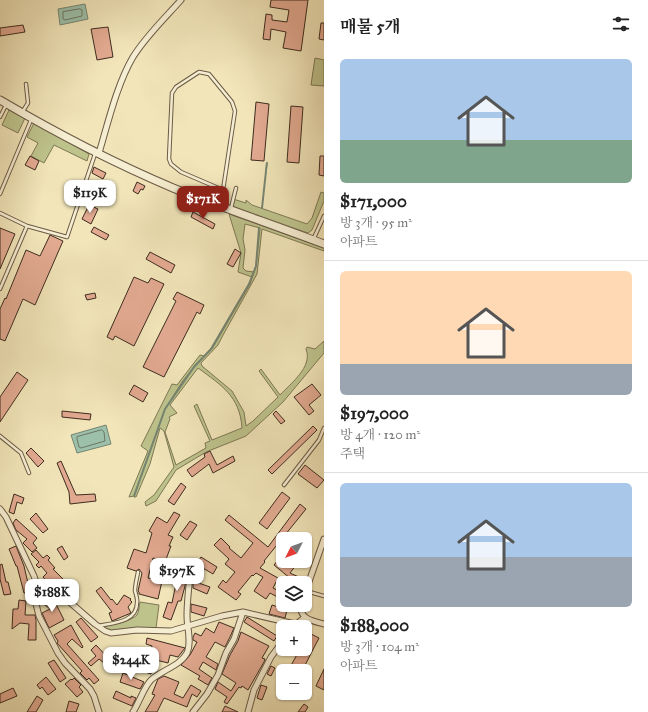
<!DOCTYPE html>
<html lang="ko">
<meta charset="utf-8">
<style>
:root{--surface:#fff;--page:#f6f6f6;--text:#222;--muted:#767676;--line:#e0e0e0;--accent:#8f2418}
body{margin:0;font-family:"IM FELL Great Primer","Noto Serif KR",serif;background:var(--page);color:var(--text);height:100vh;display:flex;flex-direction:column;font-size:15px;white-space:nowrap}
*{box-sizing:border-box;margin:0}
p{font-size:13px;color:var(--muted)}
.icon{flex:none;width:22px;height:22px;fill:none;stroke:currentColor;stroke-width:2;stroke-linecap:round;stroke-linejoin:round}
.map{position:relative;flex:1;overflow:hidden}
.panel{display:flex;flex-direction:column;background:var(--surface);width:324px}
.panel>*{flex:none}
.needle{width:26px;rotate:228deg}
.fabs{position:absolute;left:276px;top:532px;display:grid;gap:8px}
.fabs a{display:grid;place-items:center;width:36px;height:36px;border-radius:6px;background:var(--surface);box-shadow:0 1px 3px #0004;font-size:20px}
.price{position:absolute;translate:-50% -34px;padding:0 9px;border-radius:8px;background:#fff;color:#222;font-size:13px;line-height:26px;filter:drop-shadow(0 1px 2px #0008)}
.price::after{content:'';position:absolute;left:50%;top:24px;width:12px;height:9px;margin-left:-6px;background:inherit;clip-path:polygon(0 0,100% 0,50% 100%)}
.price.active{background:var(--accent);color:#fff}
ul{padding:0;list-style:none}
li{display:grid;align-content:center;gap:8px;height:212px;padding:0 16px}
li+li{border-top:1px solid var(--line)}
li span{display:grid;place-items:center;height:124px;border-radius:6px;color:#555}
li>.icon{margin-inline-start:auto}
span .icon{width:72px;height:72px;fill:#fffc;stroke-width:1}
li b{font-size:17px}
h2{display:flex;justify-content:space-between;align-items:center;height:48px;padding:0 16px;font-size:17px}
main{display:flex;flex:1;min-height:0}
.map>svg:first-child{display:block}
.green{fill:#bec38c;stroke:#7e7856;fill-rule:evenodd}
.water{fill:#9cc0a9;stroke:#768572}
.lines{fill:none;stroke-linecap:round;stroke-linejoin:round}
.shore{stroke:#6d7664;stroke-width:1}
.stream{stroke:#768572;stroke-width:2}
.building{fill:#e2aa91;stroke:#3e2c1f}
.service-casing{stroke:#6b5a46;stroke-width:4.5}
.minor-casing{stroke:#6b5a46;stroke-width:7}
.tertiary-casing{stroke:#6b5a46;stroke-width:9}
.service{stroke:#f6eed2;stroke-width:2.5}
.minor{stroke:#f6eed2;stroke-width:5}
.tertiary{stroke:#f6eed2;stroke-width:7}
</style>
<main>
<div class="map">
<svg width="324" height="712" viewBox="0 0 324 712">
<rect width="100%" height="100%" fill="#f1e5b9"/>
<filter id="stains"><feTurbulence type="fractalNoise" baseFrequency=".005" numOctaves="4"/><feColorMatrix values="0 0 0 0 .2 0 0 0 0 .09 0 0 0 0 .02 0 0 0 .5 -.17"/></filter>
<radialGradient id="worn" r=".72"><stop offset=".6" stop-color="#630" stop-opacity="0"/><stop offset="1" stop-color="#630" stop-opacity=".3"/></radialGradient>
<!-- green -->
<path class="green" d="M315,58L324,60V86L311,85Z
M9,110L25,118L18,133L2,125Z
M34,123L89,154L87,161L54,145L44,163L31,156L38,143L27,137Z
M321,192L324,193V201L312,230L308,233L234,207L232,205L233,199L246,203V200L252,205L307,224L312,218Z
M229,214L324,248V251L262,229L257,274L222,337L218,345L201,363L202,366L232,391L244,412L246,426L253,421L278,397L259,371L261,369L280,395C291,383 313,367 306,349L307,347L315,349L324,341V353L283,402L246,436L206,452L176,470L156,501L146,506L145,502L154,495L174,467L164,431L160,428L150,464L136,497H134L165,409L194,367L212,349L250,284L256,266L260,228L245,224L243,239L245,250L243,268L246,271L254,272L252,277L238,272L241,253ZM198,368C221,385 240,396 242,428L212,440L197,404L194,406L210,441L205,443L206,448L176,465L165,432L170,419L169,417L177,413L170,405Z
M200,355L204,356L196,364L182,382L165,409L134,496L129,497L148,451L141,446L172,384L177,385Z
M140,602L159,605L156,628L112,631L105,628L108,625C114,625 133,620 137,615C139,612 139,606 140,602Z"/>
<!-- water -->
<path class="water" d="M85,4L88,19L60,25L58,9Z
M106,425L111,444L77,453L71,435Z"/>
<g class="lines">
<!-- shore -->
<path class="shore" d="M80,9L82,10V16L65,20L63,19V12Z
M102,430L104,432L105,441L81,448L79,447L77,439V437Z"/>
<!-- stream -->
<path class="stream" d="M266,170L267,163
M262,208L266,171
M134,496L165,409L194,367L211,349L249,284L256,266L259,228"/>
</g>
<!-- building -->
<path class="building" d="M271,0H308L301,51L283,48L286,32L271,29L270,40L263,39L266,14L272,15V20L287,22L289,10L270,7Z
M321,23H324V40L319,39Z
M23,25L25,32L0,36V28Z
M108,27L113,57L97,60L91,29Z
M256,102L269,104L264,161L251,160Z
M291,106L303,107L299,163L287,162Z
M30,156L39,161L35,170L25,165Z
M320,156H324V176L319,175Z
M94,167L106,173L103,179L92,173Z
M137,182L145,186L143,190L141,189L138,194L133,191Z
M89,205L98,209L91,224L82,219Z
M193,212L215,224L213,229L191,217Z
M94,227L109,235L106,240L91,232Z
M0,228L15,234L0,269Z
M50,235L63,241L35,305L23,299L5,341L0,339V309L5,298L6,299L26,250L40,256Z
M235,249L241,253L233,267L227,264Z
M150,252L175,265L171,273L146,259Z
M134,277L148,283L151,278L164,284L134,346L115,336L113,340L107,337Z
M177,292L204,305L200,314L197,312L164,377L143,367L176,301L173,299Z
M95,293L96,298L87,300L85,295Z
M17,372L28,380L0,422V397Z
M312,384L321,395L309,405L314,411L309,415L294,397Z
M134,385L148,393L143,402L129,394Z
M62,411L91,414L90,420L62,417Z
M276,411L285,421L281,424L273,414Z
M313,426L317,430L272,474L268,470Z
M31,448L44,461L38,467L26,453Z
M210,451L217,465L233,456L235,461L213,473L209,464L192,477L187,470L205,457L204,454Z
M61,461L76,495L95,494L96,501L70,504L69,492L57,463Z
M305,465L324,480L317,488L298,474Z
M181,483L186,487L174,505L168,501Z
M282,492L290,498L267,529L259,523Z
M14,494L24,498L22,504L17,502L14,514L9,512Z
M300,504L306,509L264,561L265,562L260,568L278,578L273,588L283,593V600L270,593L266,599L254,591L263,577L256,573L253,576L252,575L238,592L241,594L236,600L218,587L223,580L226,583L235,572L225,564L229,559L214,545L221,538L230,547L229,548L241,558L253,543L225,520L229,515L268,547Z
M174,512L180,515L168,535L173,537L169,546H171L165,562L153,558L148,578L162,581L158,599L139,594V592L138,591L142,573L139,569L136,571L127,568L134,549L146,553L152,533L149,531L157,517L167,523Z
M36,513L48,529L43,533L30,519Z
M16,519L37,538L33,543L37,548L32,552L23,543L27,539L16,530L13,523Z
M190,521L197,525L187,540L180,535Z
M16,546L24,566L30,592L24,593L17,566H16L9,549Z
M62,546L68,557L64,560L57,549Z
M36,550L43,558L47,555L50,558L48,560L55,568L53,569L63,579L57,586L52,582L49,584L43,577L47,573L41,566L39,568L36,565L39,562L31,554Z
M201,557L217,567L213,574L196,564Z
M278,560L286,566L290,561H299L290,573L301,578L298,583H296L274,565Z
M2,564L6,582H8L11,594L4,595L0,579V565Z
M180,564L188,566L185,586L181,601H178L171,620L163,617L168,602L172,603Z
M193,581L210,587L207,594L193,588Z
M101,587L111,600L112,599L117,605L124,595L131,599L130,600L132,602L128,607L131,613L112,621L109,613L112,612L96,591Z
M44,596L57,606L64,620L49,628L42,613L50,609L40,601Z
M19,600L26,601L25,615H35L36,620V640H28L29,624L20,623L12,629L13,609H18Z
M191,604L207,608L204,616L191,612Z
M272,605L287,610L285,618L269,614Z
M247,617L277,636L274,641L244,622Z
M81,618L98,637L91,642L76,622Z
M219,622L234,628L230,637L225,647L215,642L206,657L218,664L216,670L203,662L199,669L212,678L208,685L198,679L200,676L181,665L190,655L197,642L193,640V637L195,633L201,636L206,628L214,633Z
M71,625L83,647L82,648L72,639L67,644L99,680L94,684L89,678L87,680L80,673L82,671L57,643L58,641L54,635Z
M241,632L269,646L262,658L265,659L264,662L248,690L242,686L241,688L239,687L227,704L224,702L227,697L215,689L218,682L231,691L236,683L222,674L230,655L238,641Z
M309,633L319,638L302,671H288L300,649H305V639Z
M147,638L185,648L178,657L170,655L168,663L156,660L151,674L130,667L132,661L147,666L152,646L146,644Z
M96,645L110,660L107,664L105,662L104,663L99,659L91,666L88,663L96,656L91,650Z
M54,660L66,678L60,682L48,663Z
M271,666L275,668L271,676L267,674Z
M324,669V690L316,686Z
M123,673L144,682L140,689L120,682Z
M164,676L179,682L174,694L183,698L191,685L201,691L197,697L192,694L187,707L164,698L157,712H145L155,695L152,694L158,679Z
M46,677L56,689L48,695L42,687L40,689L37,685Z
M74,678L81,685L79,687L83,692L77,697L65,684L71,679L72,680Z
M261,685L267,687L262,700L257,698Z
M13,688L17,696L0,703V694Z
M116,691L131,698V696L136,698L132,706L113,698Z
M37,696L43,700L36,712H27Z
M69,701L79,704L76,712H66Z
M304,704L308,707L305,712H298Z
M225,706L238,712H222Z"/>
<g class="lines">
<defs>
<path id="service" d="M23,111L28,103L26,84
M0,117L6,105
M0,194L31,120
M220,206L223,190L235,111L232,102L209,74L199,72L176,87L172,93L169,159L171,164L181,172L223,190
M231,208L236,188
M0,213L27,226L0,289
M27,226L67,237L95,154
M313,240L324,216
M0,436L21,453L29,473
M284,485L319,440L324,428
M306,591L324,596
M98,626C113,623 137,622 137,603C138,599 136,595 135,591C135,585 137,578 138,572"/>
<path id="minor" d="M99,153C108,123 117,84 133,57C146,36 165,18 181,0
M0,509L6,517L34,576L37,585L36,604L39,616L58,653L65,663L90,689L94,696L99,712
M37,585L65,598L95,624L105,631L111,633L137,630L171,631L222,616L243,612L295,624
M305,593L324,539
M301,605C299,619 313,621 324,624
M293,627L304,618
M133,712C139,703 144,687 151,680C162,670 180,666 187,653C192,642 187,628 187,616C187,600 189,584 191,568
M193,712L207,694L218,675L226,653L234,639L243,612
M248,712L254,690L271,657L283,641"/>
<path id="tertiary" d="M0,100C56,133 114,163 173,188C223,208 274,225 324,244"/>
</defs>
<!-- service casing -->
<use href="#service" class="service-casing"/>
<!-- minor casing -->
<use href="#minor" class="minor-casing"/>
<!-- tertiary casing -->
<use href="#tertiary" class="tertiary-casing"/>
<!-- service -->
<use href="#service" class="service"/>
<!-- minor -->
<use href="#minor" class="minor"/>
<!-- tertiary -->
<use href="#tertiary" class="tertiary"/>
</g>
<rect width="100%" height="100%" filter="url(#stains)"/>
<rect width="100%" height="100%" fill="url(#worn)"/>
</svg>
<div class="fabs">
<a><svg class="needle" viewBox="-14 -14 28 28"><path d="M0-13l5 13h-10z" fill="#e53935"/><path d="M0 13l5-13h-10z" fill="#767676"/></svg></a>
<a><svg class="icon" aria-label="layers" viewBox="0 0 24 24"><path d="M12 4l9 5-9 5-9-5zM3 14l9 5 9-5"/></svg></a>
<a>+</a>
<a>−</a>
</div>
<b class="price" style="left:90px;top:214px">$119K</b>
<b class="price active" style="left:203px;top:220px">$171K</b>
<b class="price" style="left:177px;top:592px">$197K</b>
<b class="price" style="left:52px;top:613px">$188K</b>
<b class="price" style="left:131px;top:681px">$244K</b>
</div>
<section class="panel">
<h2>매물 5개<svg class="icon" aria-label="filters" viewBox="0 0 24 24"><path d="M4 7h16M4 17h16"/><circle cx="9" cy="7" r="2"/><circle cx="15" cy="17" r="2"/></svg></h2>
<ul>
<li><span style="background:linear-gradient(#a9c7e8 65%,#7fa58c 0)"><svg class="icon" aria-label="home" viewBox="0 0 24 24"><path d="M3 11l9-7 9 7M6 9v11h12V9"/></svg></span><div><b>$171,000</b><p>방 3개 · 95 m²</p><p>아파트</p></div></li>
<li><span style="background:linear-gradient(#ffd9b3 75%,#9aa5b1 0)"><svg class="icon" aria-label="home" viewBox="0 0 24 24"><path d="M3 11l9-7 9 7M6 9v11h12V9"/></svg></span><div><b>$197,000</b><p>방 4개 · 120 m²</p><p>주택</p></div></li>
<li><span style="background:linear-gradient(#a9c7e8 60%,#9aa5b1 0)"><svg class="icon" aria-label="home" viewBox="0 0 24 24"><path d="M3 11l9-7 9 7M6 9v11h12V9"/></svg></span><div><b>$188,000</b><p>방 3개 · 104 m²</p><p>아파트</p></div></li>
</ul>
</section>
</main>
